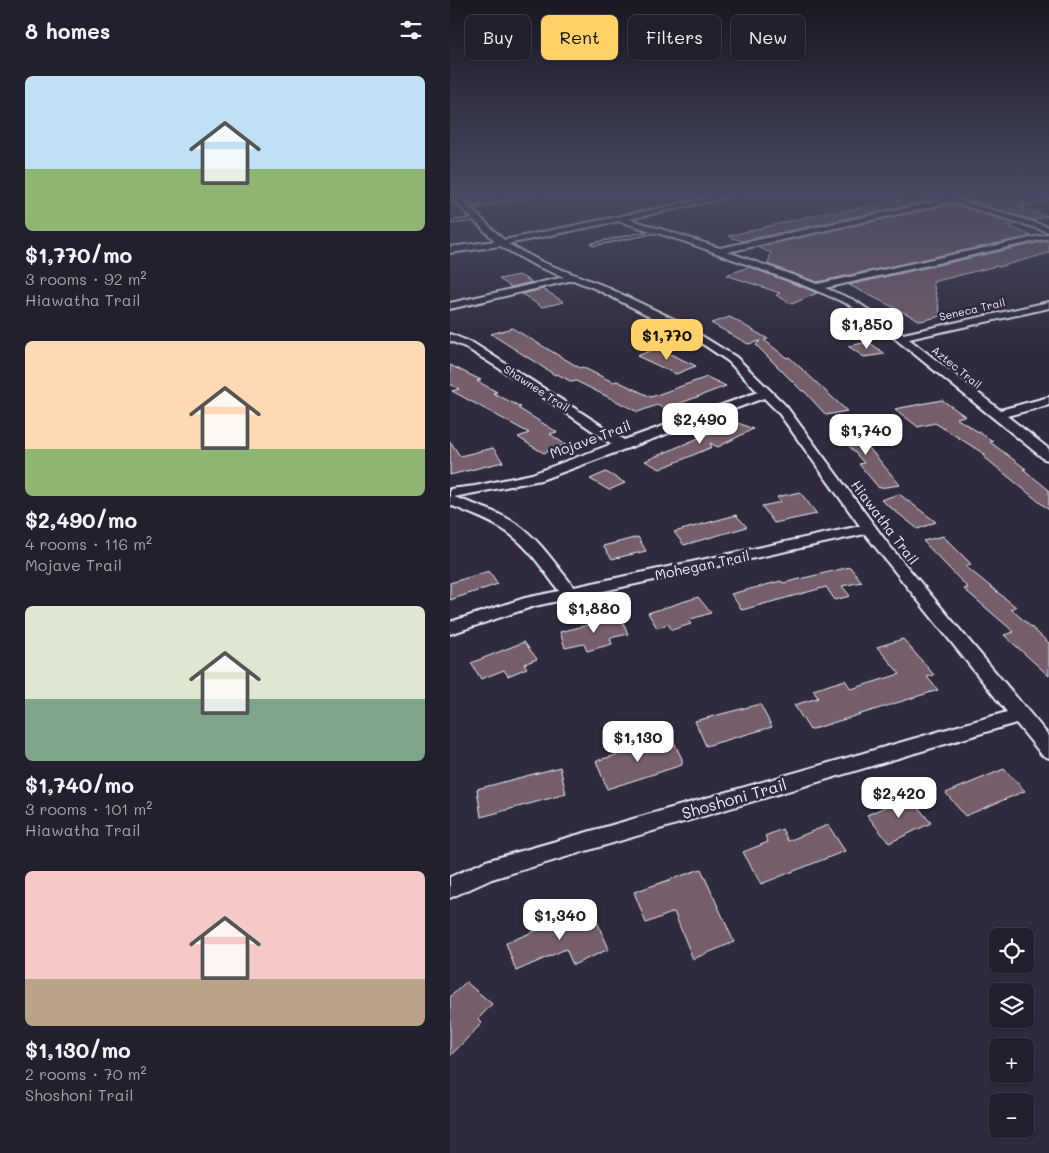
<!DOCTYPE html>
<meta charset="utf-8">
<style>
:root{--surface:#23202e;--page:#2b2836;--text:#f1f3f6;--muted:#a3a3aa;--line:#403e4a;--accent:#ffd166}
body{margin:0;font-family:Mali,sans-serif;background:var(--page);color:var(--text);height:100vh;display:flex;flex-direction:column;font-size:19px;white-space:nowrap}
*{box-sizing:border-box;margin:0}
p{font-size:16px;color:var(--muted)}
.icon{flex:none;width:28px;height:28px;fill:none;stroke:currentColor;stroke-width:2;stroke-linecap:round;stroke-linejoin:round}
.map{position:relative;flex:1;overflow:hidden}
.side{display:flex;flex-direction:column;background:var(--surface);width:450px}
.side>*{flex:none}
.banner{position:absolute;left:15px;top:15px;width:475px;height:45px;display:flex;gap:10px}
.tools{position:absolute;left:539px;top:928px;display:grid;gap:10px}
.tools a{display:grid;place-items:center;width:45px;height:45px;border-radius:8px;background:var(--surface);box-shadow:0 1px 4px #0004,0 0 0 1px var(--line);font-size:25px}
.price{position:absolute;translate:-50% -42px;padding:0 11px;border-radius:10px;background:#fff;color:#222;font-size:16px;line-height:32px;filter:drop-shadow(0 1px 2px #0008)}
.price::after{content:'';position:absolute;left:50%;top:30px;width:15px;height:11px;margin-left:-8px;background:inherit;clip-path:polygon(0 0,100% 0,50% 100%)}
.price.active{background:var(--accent);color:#111}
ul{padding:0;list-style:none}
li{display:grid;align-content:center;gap:10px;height:265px;padding:0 25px}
li span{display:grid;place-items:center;height:155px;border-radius:8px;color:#555}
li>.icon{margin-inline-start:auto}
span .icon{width:90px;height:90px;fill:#fffc;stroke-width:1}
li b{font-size:21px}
h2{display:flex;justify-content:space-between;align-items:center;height:60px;padding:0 25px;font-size:21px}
.pill{padding:0 18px;border-radius:8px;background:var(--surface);box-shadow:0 1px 4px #0004,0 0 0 1px var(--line);font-size:18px;line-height:45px}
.pill.active{background:var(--accent);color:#111}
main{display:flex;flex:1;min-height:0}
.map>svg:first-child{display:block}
.building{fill:#765e6a;stroke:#e8f1f8}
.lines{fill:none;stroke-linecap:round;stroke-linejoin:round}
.lane-casing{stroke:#e8f1f8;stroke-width:3}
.street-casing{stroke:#e8f1f8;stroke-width:4}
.lane{fill:#2f2a3d;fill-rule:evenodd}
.street{fill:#2f2a3d;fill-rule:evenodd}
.labels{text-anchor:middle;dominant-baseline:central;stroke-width:5;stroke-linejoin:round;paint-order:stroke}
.far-street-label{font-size:11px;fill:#e8f1f8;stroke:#2f2a3d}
.street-label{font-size:14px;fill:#e8f1f8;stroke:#2f2a3d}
.near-street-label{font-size:16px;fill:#e8f1f8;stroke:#2f2a3d}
</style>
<main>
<section class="side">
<h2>8 homes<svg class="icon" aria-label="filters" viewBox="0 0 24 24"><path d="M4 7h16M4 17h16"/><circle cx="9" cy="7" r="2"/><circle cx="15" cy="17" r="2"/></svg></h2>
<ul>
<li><span style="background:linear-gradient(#bfe0f5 60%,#8fb573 0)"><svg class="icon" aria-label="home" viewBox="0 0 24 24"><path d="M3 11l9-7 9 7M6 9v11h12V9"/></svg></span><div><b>$1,770/mo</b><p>3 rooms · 92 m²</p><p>Hiawatha Trail</p></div></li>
<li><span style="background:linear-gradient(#ffd9b3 70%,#8fb573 0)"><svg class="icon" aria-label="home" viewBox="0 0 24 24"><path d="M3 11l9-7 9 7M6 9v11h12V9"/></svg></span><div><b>$2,490/mo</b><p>4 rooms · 116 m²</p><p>Mojave Trail</p></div></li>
<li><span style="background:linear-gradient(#dfe7d0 60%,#7fa58c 0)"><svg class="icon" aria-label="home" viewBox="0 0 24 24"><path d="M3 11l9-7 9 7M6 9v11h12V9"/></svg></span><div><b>$1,740/mo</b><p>3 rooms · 101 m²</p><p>Hiawatha Trail</p></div></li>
<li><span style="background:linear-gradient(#f6c9c9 70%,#b9a48a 0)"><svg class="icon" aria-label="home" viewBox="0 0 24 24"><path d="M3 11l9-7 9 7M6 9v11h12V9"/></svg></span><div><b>$1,130/mo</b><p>2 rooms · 70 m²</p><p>Shoshoni Trail</p></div></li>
</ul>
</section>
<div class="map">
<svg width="599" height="1153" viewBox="0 0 599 1153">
<rect width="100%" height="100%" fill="#2f2a3d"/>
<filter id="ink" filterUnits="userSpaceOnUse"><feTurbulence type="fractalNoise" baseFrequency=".02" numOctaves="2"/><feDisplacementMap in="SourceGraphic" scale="10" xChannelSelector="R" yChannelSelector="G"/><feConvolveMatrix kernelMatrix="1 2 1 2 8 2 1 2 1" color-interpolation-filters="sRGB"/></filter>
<g filter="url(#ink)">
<!-- building -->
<path class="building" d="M456,195H488L486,198L488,199L291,241L278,236L381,211L386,213L455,198Z
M498,195H599V200L570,208L598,216L582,220Z
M502,204L567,224L558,226L582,236L367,282L318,264L321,253L307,247Z
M596,241L599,242V253L549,267L546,266L483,282L491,316L471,321L399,285Z
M299,267L352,287L367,293L342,304L326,295L330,293L276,275Z
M69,275L82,282L61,287L49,279Z
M93,289L114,302L92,307L72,294Z
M280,317L318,339L314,340L337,358L339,357L397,411L376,415L354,391H352L306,345L310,341L298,344L261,323Z
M62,328L130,368L132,367L163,382L167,381L201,397L257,377L276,386L215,409L207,405L188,412L126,381L122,382L107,374L105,375L41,334Z
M419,342L435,354L414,357L398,346Z
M207,348L246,366L226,374L187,356Z
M0,365L31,380L27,381L47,392L43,393L71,407L68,408L107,432L100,434L116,445L94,453L80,445L68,437L79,433L2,391L9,389L0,384Z
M492,400L515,416L506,418L543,441L540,442L576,469H573L599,490V510L533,456L536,455L485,423L468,427L445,409Z
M286,422L303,429L268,447L260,443L262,447L210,469L195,461Z
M402,424L419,442L415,443L450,485L429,488L409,464L414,463L382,427Z
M0,441L10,456L43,448L53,462L0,475Z
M156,472L175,483L159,490L140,479Z
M350,492L367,514L324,523L312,506L331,502L327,497Z
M449,494L486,522L468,529L431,500Z
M286,515L297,527L234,545L224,532Z
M493,536L521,564L515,566L566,607L561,609L599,643V676L554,635L564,632L514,589L518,588L473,541Z
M188,537L196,551L162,559L153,546Z
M400,567L412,582L392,586L400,596L385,600L376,587L292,610L281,594L331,581L333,583Z
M39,571L48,584L0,600V583Z
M248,597L261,613L238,620L241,624L222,630L218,624L207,628L198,613Z
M170,617L178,634L160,638L162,644L137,651L134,644L115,648L110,632Z
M453,639L484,675L477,677L488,690L360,730L344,705L368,698L363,690L395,680L401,689L450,674L427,647Z
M74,642L87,659L74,664L77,668L58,676L54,670L31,679L21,663Z
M310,704L322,727L256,746L245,721Z
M188,739L192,749L223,740L232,759V765L157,789L146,761L173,753L169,745Z
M110,767L116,794L31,817L27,789Z
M554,769L575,791L515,816L496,793Z
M459,796L481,823L439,843L417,815Z
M378,825L395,851L311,884L293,852L318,842L315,836L332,829L338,841Z
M251,869L284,942L243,959L224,912L196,923L184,892Z
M141,908L159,949L123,965L116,949L66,971L56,943Z
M16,982L42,1004L28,1019L32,1023L0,1056V997Z"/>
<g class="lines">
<defs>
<path id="lane" d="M84,195H91L16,209L14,208Z
M28,218L27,220L0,223V221Z
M211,229L212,231L144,245L142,244Z"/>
<path id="street" d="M0,195H6L54,240L273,195H287L179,219L270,248L493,200L488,197L492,195L599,227V232L502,202L278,252L367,284L599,234V238L375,288L404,300L453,334L599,302V308L459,339L550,410L599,397V405L557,416L599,449V460L594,459L427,324L398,304L353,285L236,242L169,221L58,244L92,262L152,285L226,320L286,357L336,406L438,544L599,736V758L592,755L566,723L42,879L0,898V877L36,861L557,712L415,534L85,606L0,634V622L75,598L109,591C93,570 79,547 57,532C40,520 19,513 0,505V489L25,486L82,474L162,444L71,382L15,347L0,341V334L23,343L174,440L308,392L278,361L245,339L146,289L123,280L0,309V303L114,277L86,266L50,246L0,253V247L45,241L0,197ZM314,398L328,412L410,526L124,587C107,567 92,543 71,527C52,513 26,505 4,497L91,480Z"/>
</defs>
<!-- lane casing -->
<use href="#lane" class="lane-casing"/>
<!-- street casing -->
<use href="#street" class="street-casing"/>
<!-- lane -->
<use href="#lane" class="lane"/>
<!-- street -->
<use href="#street" class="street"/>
</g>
</g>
<!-- sky -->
<linearGradient id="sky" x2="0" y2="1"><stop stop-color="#1a1722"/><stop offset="0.55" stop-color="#474a62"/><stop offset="1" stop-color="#474a62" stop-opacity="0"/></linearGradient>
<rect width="599" height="356" fill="url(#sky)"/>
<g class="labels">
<!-- far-street labels -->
<g class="far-street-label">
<text transform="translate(522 309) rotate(-13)">Seneca Trail</text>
<text transform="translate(507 367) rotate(39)">Aztec Trail</text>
<text transform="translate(87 388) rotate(33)">Shawnee Trail</text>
</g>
<!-- street labels -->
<g class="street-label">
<text transform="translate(140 439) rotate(-20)">Mojave Trail</text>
<text transform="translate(435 522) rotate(53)">Hiawatha Trail</text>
<text transform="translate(252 565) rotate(-12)">Mohegan Trail</text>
</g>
<!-- near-street labels -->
<g class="near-street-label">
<text transform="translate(284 798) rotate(-16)">Shoshoni Trail</text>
</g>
</g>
</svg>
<div class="tools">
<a><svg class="icon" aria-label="locate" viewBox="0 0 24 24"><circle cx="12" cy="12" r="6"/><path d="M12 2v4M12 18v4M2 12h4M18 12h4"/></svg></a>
<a><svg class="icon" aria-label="layers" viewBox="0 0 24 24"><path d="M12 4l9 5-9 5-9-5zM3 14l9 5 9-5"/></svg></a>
<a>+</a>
<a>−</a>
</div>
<b class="price" style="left:417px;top:350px">$1,850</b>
<b class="price active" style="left:217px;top:361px">$1,770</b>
<b class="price" style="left:250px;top:445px">$2,490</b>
<b class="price" style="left:416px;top:456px">$1,740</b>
<b class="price" style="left:144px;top:634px">$1,880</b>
<b class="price" style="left:188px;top:763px">$1,130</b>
<b class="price" style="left:449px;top:819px">$2,420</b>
<b class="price" style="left:110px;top:941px">$1,340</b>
<div class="banner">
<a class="pill">Buy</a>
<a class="pill active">Rent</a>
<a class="pill">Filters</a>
<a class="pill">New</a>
</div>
</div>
</main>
